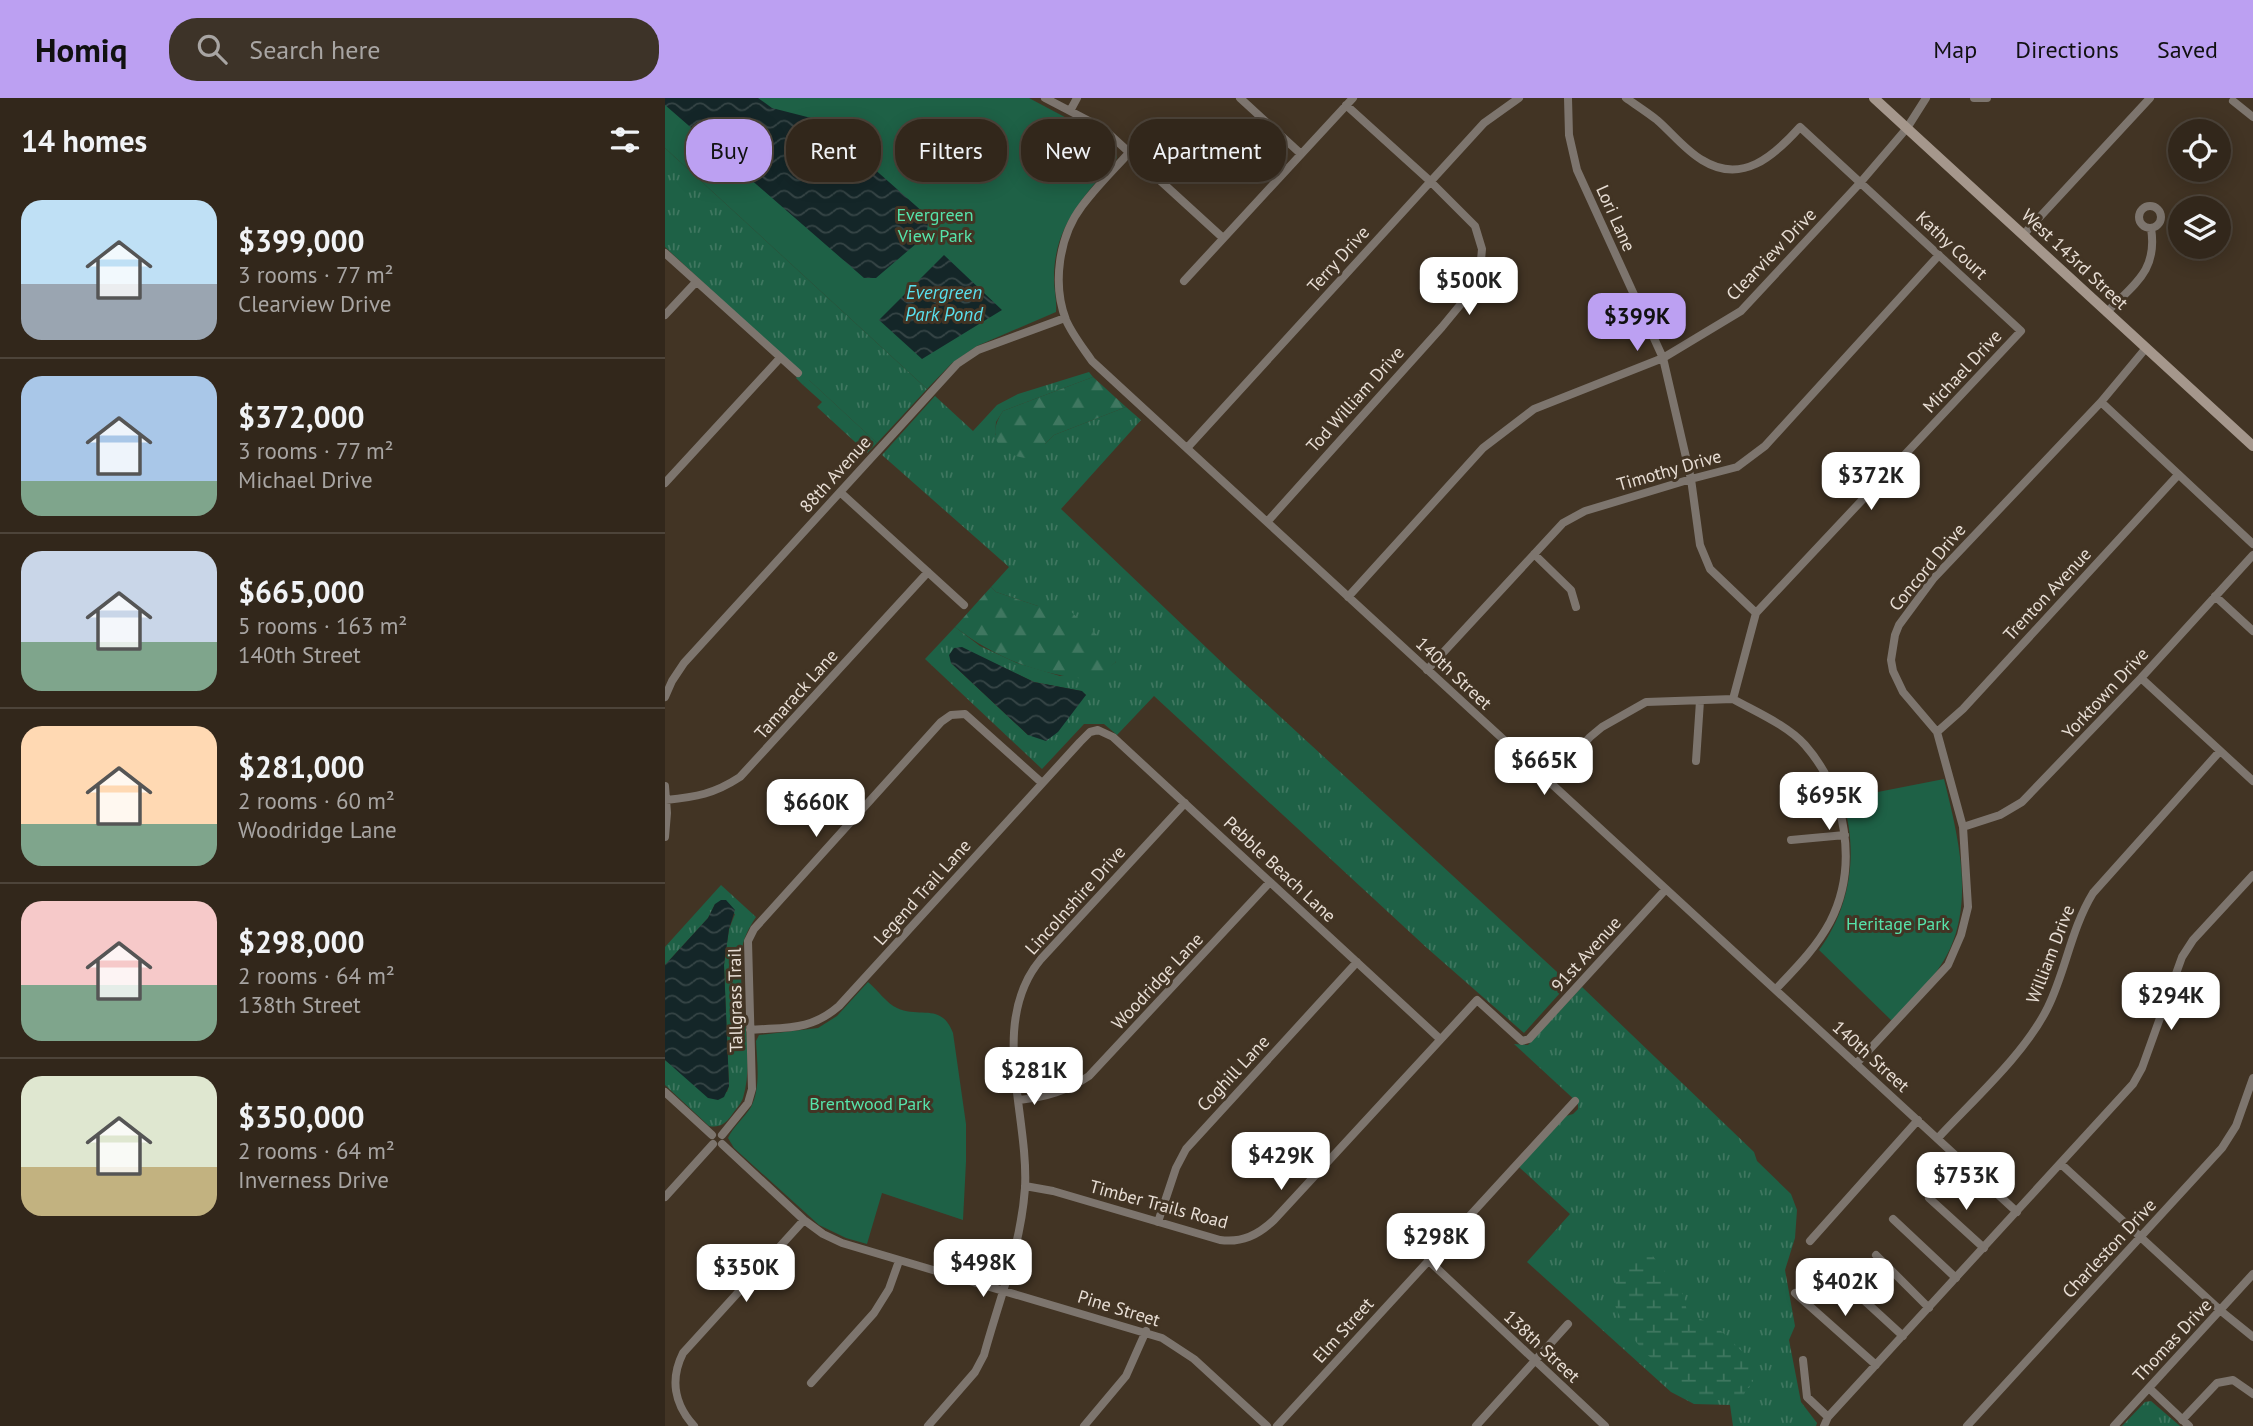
<!DOCTYPE html>
<meta charset="utf-8">
<style>
:root{--surface:#32271b;--page:#3d3328;--text:#f1f3f6;--muted:#a8a5a3;--line:#4d443a;--accent:#bca0f2}
body{margin:0;font-family:"PT Sans",sans-serif;background:var(--page);color:var(--text);height:100vh;display:flex;flex-direction:column;font-size:26px;white-space:nowrap}
*{box-sizing:border-box;margin:0}
p{font-size:23px;color:var(--muted)}
.icon{flex:none;width:38px;height:38px;fill:none;stroke:currentColor;stroke-width:2;stroke-linecap:round;stroke-linejoin:round}
.map{position:relative;flex:1;overflow:hidden}
.side{display:flex;flex-direction:column;background:var(--surface);width:665px}
.side>*{flex:none}
.guide{position:absolute;left:21px;top:21px;width:665px;height:63px;display:flex;gap:14px}
.buttons{position:absolute;left:1503px;top:21px;display:grid;gap:14px}
.buttons a{display:grid;place-items:center;width:63px;height:63px;border-radius:50%;background:var(--surface);box-shadow:0 4px 18px #0003,0 0 0 2px var(--line);font-size:35px}
.price{position:absolute;translate:-50% -60px;padding:0 16px;border-radius:14px;background:#fff;color:#222;font-size:23px;line-height:46px;filter:drop-shadow(0 2px 4px #0008)}
.price::after{content:'';position:absolute;left:50%;top:42px;width:21px;height:16px;margin-left:-10px;background:inherit;clip-path:polygon(0 0,100% 0,50% 100%)}
.price.current{background:var(--accent);color:#111}
ul{padding:0;list-style:none}
li{display:flex;align-items:center;gap:21px;height:175px;padding:0 21px}
li+li{border-top:2px solid var(--line)}
li span{display:grid;place-items:center;flex:none;width:196px;height:140px;border-radius:21px;color:#555}
li>.icon{margin-inline-start:auto}
span .icon{width:84px;height:84px;fill:#fffc;stroke-width:1}
li b{font-size:30px}
h2{display:flex;justify-content:space-between;align-items:center;height:84px;padding:0 21px;font-size:30px}
.chip{padding:0 24px;border-radius:28px;background:var(--surface);box-shadow:0 4px 18px #0003,0 0 0 2px var(--line);font-size:24px;line-height:63px}
.chip.current{background:var(--accent);color:#111}
header{display:flex;align-items:center;gap:42px;box-sizing:border-box;height:98px;padding:0 35px;background:var(--accent);color:#111}
header strong{font-size:33px}
nav{display:flex;gap:38px;margin-inline-start:auto;font-size:24px}
.search{width:490px;height:63px;background:var(--page);display:flex;align-items:center;gap:18px;box-sizing:border-box;padding:0 24px;border-radius:28px;color:var(--muted);font-size:26px}
main{display:flex;flex:1;min-height:0}
.map>svg:first-child{display:block}
.grass{fill:url(#grass-tufts);fill-rule:evenodd}
.forest{fill:url(#forest-firs)}
.wetland{fill:url(#wetland-marsh)}
.park{fill:#1e6146}
.water{fill:url(#water-waves)}
.lines{fill:none;stroke-linecap:round;stroke-linejoin:round}
.street{stroke:#7d756e;stroke-width:8}
.secondary{stroke:#a5978c;stroke-width:10}
.labels{text-anchor:middle;dominant-baseline:central;stroke-width:6;stroke-linejoin:round;paint-order:stroke}
.park-label{font-size:18px;fill:#56e3aa;stroke:#423424}
.street-label{font-size:18px;fill:#e8ded5;stroke:#423424}
.water-label{font-size:19px;font-style:italic;fill:#59e1ef;stroke:#423424}
</style>
<header>
<strong>Homiq</strong>
<div class="search"><svg class="icon" aria-label="search" viewBox="0 0 24 24"><circle cx="10" cy="10" r="6"/><path d="M15 15l6 6"/></svg>Search here</div>
<nav><a>Map</a><a>Directions</a><a>Saved</a></nav>
</header>
<main>
<section class="side">
<h2>14 homes<svg class="icon" aria-label="filters" viewBox="0 0 24 24"><path d="M4 7h16M4 17h16"/><circle cx="9" cy="7" r="2"/><circle cx="15" cy="17" r="2"/></svg></h2>
<ul>
<li><span style="background:linear-gradient(#bfe0f5 60%,#9aa5b1 0)"><svg class="icon" aria-label="home" viewBox="0 0 24 24"><path d="M3 11l9-7 9 7M6 9v11h12V9"/></svg></span><div><b>$399,000</b><p>3 rooms · 77 m²</p><p>Clearview Drive</p></div></li>
<li><span style="background:linear-gradient(#a9c7e8 75%,#7fa58c 0)"><svg class="icon" aria-label="home" viewBox="0 0 24 24"><path d="M3 11l9-7 9 7M6 9v11h12V9"/></svg></span><div><b>$372,000</b><p>3 rooms · 77 m²</p><p>Michael Drive</p></div></li>
<li><span style="background:linear-gradient(#c9d6e8 65%,#7fa58c 0)"><svg class="icon" aria-label="home" viewBox="0 0 24 24"><path d="M3 11l9-7 9 7M6 9v11h12V9"/></svg></span><div><b>$665,000</b><p>5 rooms · 163 m²</p><p>140th Street</p></div></li>
<li><span style="background:linear-gradient(#ffd9b3 70%,#7fa58c 0)"><svg class="icon" aria-label="home" viewBox="0 0 24 24"><path d="M3 11l9-7 9 7M6 9v11h12V9"/></svg></span><div><b>$281,000</b><p>2 rooms · 60 m²</p><p>Woodridge Lane</p></div></li>
<li><span style="background:linear-gradient(#f6c9c9 60%,#7fa58c 0)"><svg class="icon" aria-label="home" viewBox="0 0 24 24"><path d="M3 11l9-7 9 7M6 9v11h12V9"/></svg></span><div><b>$298,000</b><p>2 rooms · 64 m²</p><p>138th Street</p></div></li>
<li><span style="background:linear-gradient(#dfe7d0 65%,#c2b280 0)"><svg class="icon" aria-label="home" viewBox="0 0 24 24"><path d="M3 11l9-7 9 7M6 9v11h12V9"/></svg></span><div><b>$350,000</b><p>2 rooms · 64 m²</p><p>Inverness Drive</p></div></li>
</ul>
</section>
<div class="map">
<svg width="1588" height="1328" viewBox="0 0 1588 1328">
<defs>
<pattern id="grass-tufts" width="24" height="20" patternUnits="userSpaceOnUse" patternTransform="scale(1.75)"><rect width="24" height="20" fill="#1e6146"/><path d="M3 7l-1-3M5 7V3M7 7l1-3M15 17l-1-3M17 17v-4M19 17l1-3" fill="none" stroke="#3f7760"/></pattern>
<pattern id="forest-firs" width="22" height="20" patternUnits="userSpaceOnUse" patternTransform="scale(1.75)"><rect width="22" height="20" fill="#1e6146"/><path d="M5 1l3.5 6h-7zM16 11l3.5 6h-7z" fill="#3f7760"/></pattern>
<pattern id="wetland-marsh" width="20" height="14" patternUnits="userSpaceOnUse" patternTransform="scale(1.75)"><rect width="20" height="14" fill="#1e6146"/><path d="M1 5h8M5 5V1M11 12h8M15 12V8" fill="none" stroke="#3f7760"/></pattern>
<pattern id="water-waves" width="16" height="10" patternUnits="userSpaceOnUse" patternTransform="scale(1.75)"><rect width="16" height="10" fill="#142628"/><path d="M0 5q4-4 8 0t8 0" fill="none" stroke="#364546"/></pattern>
</defs>
<rect width="100%" height="100%" fill="#423424"/>
<!-- grass -->
<path class="grass" d="M0,50L262,291L212,345L144,282L138,287L131,280L135,274L0,149Z
M424,274L428,279L338,313L331,324L330,337L380,346L389,337L461,309L476,322L396,411L568,575L904,885L859,935L762,850L489,598L452,637L439,626H419L377,671L260,561L290,529L315,548L352,565L395,578L445,568L451,564L373,508L331,494L326,489L344,469L217,357L270,298L308,333L332,307L353,296ZM297,550L369,584L416,593L421,597L363,637L286,565Z
M56,787L91,819C79,837 76,847 76,869C75,910 90,959 78,1000C76,1006 70,1012 66,1018C60,1026 54,1030 44,1028L0,987V962L12,971L62,994L64,988L59,867L64,831L70,816L50,806L43,820L0,867V849Z
M917,889L1089,1054L1092,1063L1126,1096L1132,1112L1130,1140L1120,1172L1130,1228L1124,1242L1136,1304L1152,1325L1151,1328H1068L1065,1307L1029,1306L1006,1294L862,1164L905,1116L854,1069L901,1018L908,1016L913,1011V1005L849,946L863,947Z
M1486,1303L1515,1328H1457L1480,1304Z"/>
<!-- forest -->
<path class="forest" d="M428,279L461,309L389,337L380,346L372,360C341,362 317,344 338,313Z
M143,281L212,345L202,355L152,309L157,304L138,287Z
M326,489L331,494L373,508L395,504L432,537L451,564L428,582C374,576 333,562 290,529Z"/>
<!-- wetland -->
<path class="wetland" d="M973,1156L987,1157L1019,1198L1022,1214L1053,1230L1088,1264V1285L1082,1290L1076,1303L1030,1301L1025,1293C1012,1292 999,1276 994,1264C979,1261 946,1211 948,1196C950,1178 964,1170 966,1157Z"/>
<!-- park -->
<path class="park" d="M0,0H364L426,33L451,51L452,60C420,97 388,128 389,182C389,192 392,203 391,214L312,248L287,265L262,291L0,50Z
M1279,681C1294,742 1313,815 1274,870C1261,889 1243,906 1227,923L1154,852C1186,809 1194,752 1177,701Z
M203,884C212,891 222,906 232,910C256,921 276,904 288,935L301,1026V1064L298,1122L217,1095L202,1146L181,1140L154,1127L69,1050L63,1040C68,1029 79,1020 86,1009C96,989 92,964 91,943L94,937L153,930L172,918Z"/>
<!-- water -->
<path class="water" d="M0,0H93L107,10L154,22L259,115C264,124 264,130 259,139L211,180H199L0,7Z
M279,157L337,212L257,261L214,222Z
M297,549L369,584L417,593L421,597L393,634L381,643L363,637L286,565L284,557L289,550Z
M56,802H61L70,812L64,831L59,867L64,988L59,999L53,1002L43,1000L0,962V867L43,820L50,806Z"/>
<g class="lines">
<!-- street -->
<path class="street" d="M380,0L426,24L443,35L558,140
M575,0L636,56
M903,0L904,37L912,72L998,260L1026,381L1035,447L1045,471L1091,515
M961,0C971,7 982,14 992,22C1007,35 1020,52 1037,62C1077,87 1109,58 1135,29L1356,233L1091,515L1068,601
M1309,0H1322
M1568,3L1588,19
M405,13L412,0
M464,55C448,72 431,89 417,108C394,138 387,186 401,222C407,236 418,250 427,263L1352,1114
M1474 119a11 11 0 1 1 22 0a11 11 0 1 1-22 0Z
M1358,137L1485,0
M0,155L133,275
M519,183L688,0
M1442,214C1469,186 1493,173 1486,130
M0,217L31,184
M1436,304L1588,446
M522,350L819,25L854,0
M0,385L115,260
M175,394L299,507
M602,424L777,229L805,195L815,173L817,151L810,128L765,83L681,7
M869,456L906,492L911,509
M1550,498L1588,533
M683,499L818,350L869,311L998,260L1076,213L1195,85L1242,30L1261,0
M762,572L898,425L920,413L1026,381L1072,369L1100,348L1274,157
M1476,580L1588,683
M0,599L7,583L19,565L292,266L313,252L400,220
M1068,601C1091,614 1122,627 1140,647C1181,694 1194,768 1165,824C1151,850 1131,870 1111,891
M1272,634L1298,611L1513,377
M1031,663L1035,603
M884,683L925,639L937,629L981,604L1068,601
M0,688L2,715L0,739
M1,702C31,699 49,696 75,679L263,474
M1298,729L1335,717L1357,704L1476,580L1588,457
M1126,742L1180,737
M85,932C122,929 145,933 174,908L415,644L425,634L433,632L448,639L775,941
M1191,966L1283,867L1296,837L1303,809L1298,729L1272,634L1238,594L1228,573L1226,562L1230,537L1234,527L1268,481L1436,304L1481,250
M0,994L47,1037
M354,1002C381,999 402,993 424,978L605,784
M57,1037L83,1005L87,991L83,843L89,831L276,624L286,617L300,616L377,685
M1273,1040C1308,1002 1360,956 1383,909C1401,872 1406,831 1428,795L1555,653
M57,1046L139,1122L158,1136L177,1145L497,1240L529,1261L602,1328
M1396,1066L1556,1213L1588,1239
M360,1088L388,1093L555,1142C577,1145 593,1137 609,1122L812,902L857,943L864,941L1001,791
M0,1099L48,1046
M1264,1100L1319,1150
M1228,1121L1291,1180
M493,1124L511,1070L521,1051L692,864
M1145,1143L1253,1022
M1211,1157L1264,1210
M763,1162L940,1328
M1178,1183L1238,1238
M1130,1195L1211,1267
M1138,1262L1142,1299L1163,1319
M146,1285L209,1215L224,1191L234,1163
M1484,1290L1524,1328
M1517,1322L1552,1285L1568,1282L1588,1296
M29,1328C9,1306 5,1281 18,1255L139,1122
M263,1328L310,1274L319,1257C334,1202 356,1148 360,1090C364,1016 323,924 376,861L520,705
M419,1328L461,1278L481,1233
M612,1328L910,1003
M811,1328L903,1226
M1159,1328L1163,1319L1468,986L1477,970L1517,859L1528,842L1588,777
M1302,1328L1557,1050L1571,1028L1588,980
M1449,1328L1588,1176"/>
<!-- secondary -->
<path class="secondary" d="M1209,0L1588,348"/>
</g>
<g class="labels">
<!-- park labels -->
<g class="park-label">
<text x="270" y="116">Evergreen<tspan x="270" dy="21">View Park</tspan></text>
<text x="1233" y="825">Heritage Park</text>
<text x="205" y="1005">Brentwood Park</text>
</g>
<!-- street labels -->
<g class="street-label">
<text transform="translate(951 120) rotate(66)">Lori Lane</text>
<text transform="translate(1287 147) rotate(43)">Kathy Court</text>
<text transform="translate(1106 156) rotate(-46)">Clearview Drive</text>
<text transform="translate(673 161) rotate(-48)">Terry Drive</text>
<text transform="translate(1410 161) rotate(43)">West 143rd Street</text>
<text transform="translate(1297 273) rotate(-47)">Michael Drive</text>
<text transform="translate(690 301) rotate(-48)">Tod William Drive</text>
<text transform="translate(1004 372) rotate(-16)">Timothy Drive</text>
<text transform="translate(170 376) rotate(-48)">88th Avenue</text>
<text transform="translate(1262 469) rotate(-50)">Concord Drive</text>
<text transform="translate(1382 496) rotate(-47)">Trenton Avenue</text>
<text transform="translate(789 575) rotate(43)">140th Street</text>
<text transform="translate(1440 595) rotate(-47)">Yorktown Drive</text>
<text transform="translate(131 596) rotate(-48)">Tamarack Lane</text>
<text transform="translate(615 771) rotate(43)">Pebble Beach Lane</text>
<text transform="translate(257 794) rotate(-48)">Legend Trail Lane</text>
<text transform="translate(410 802) rotate(-48)">Lincolnshire Drive</text>
<text transform="translate(921 856) rotate(-48)">91st Avenue</text>
<text transform="translate(1385 856) rotate(-69)">William Drive</text>
<text transform="translate(492 883) rotate(-47)">Woodridge Lane</text>
<text transform="translate(70 902) rotate(-91)">Tallgrass Trail</text>
<text transform="translate(1206 958) rotate(42)">140th Street</text>
<text transform="translate(568 975) rotate(-47)">Coghill Lane</text>
<text transform="translate(494 1106) rotate(15)">Timber Trails Road</text>
<text transform="translate(1444 1150) rotate(-47)">Charleston Drive</text>
<text transform="translate(454 1210) rotate(17)">Pine Street</text>
<text transform="translate(678 1232) rotate(-48)">Elm Street</text>
<text transform="translate(1507 1242) rotate(-47)">Thomas Drive</text>
<text transform="translate(877 1248) rotate(43)">138th Street</text>
</g>
<!-- water labels -->
<g class="water-label">
<text x="279" y="194">Evergreen<tspan x="279" dy="22">Park Pond</tspan></text>
</g>
</g>
</svg>
<div class="buttons">
<a><svg class="icon" aria-label="locate" viewBox="0 0 24 24"><circle cx="12" cy="12" r="6"/><path d="M12 2v4M12 18v4M2 12h4M18 12h4"/></svg></a>
<a><svg class="icon" aria-label="layers" viewBox="0 0 24 24"><path d="M12 4l9 5-9 5-9-5zM3 14l9 5 9-5"/></svg></a>
</div>
<b class="price" style="left:804px;top:219px">$500K</b>
<b class="price current" style="left:972px;top:255px">$399K</b>
<b class="price" style="left:1206px;top:414px">$372K</b>
<b class="price" style="left:879px;top:699px">$665K</b>
<b class="price" style="left:1164px;top:734px">$695K</b>
<b class="price" style="left:151px;top:741px">$660K</b>
<b class="price" style="left:1506px;top:934px">$294K</b>
<b class="price" style="left:369px;top:1009px">$281K</b>
<b class="price" style="left:616px;top:1094px">$429K</b>
<b class="price" style="left:1301px;top:1114px">$753K</b>
<b class="price" style="left:771px;top:1175px">$298K</b>
<b class="price" style="left:318px;top:1201px">$498K</b>
<b class="price" style="left:81px;top:1206px">$350K</b>
<b class="price" style="left:1180px;top:1220px">$402K</b>
<div class="guide">
<a class="chip current">Buy</a>
<a class="chip">Rent</a>
<a class="chip">Filters</a>
<a class="chip">New</a>
<a class="chip">Apartment</a>
</div>
</div>
</main>
